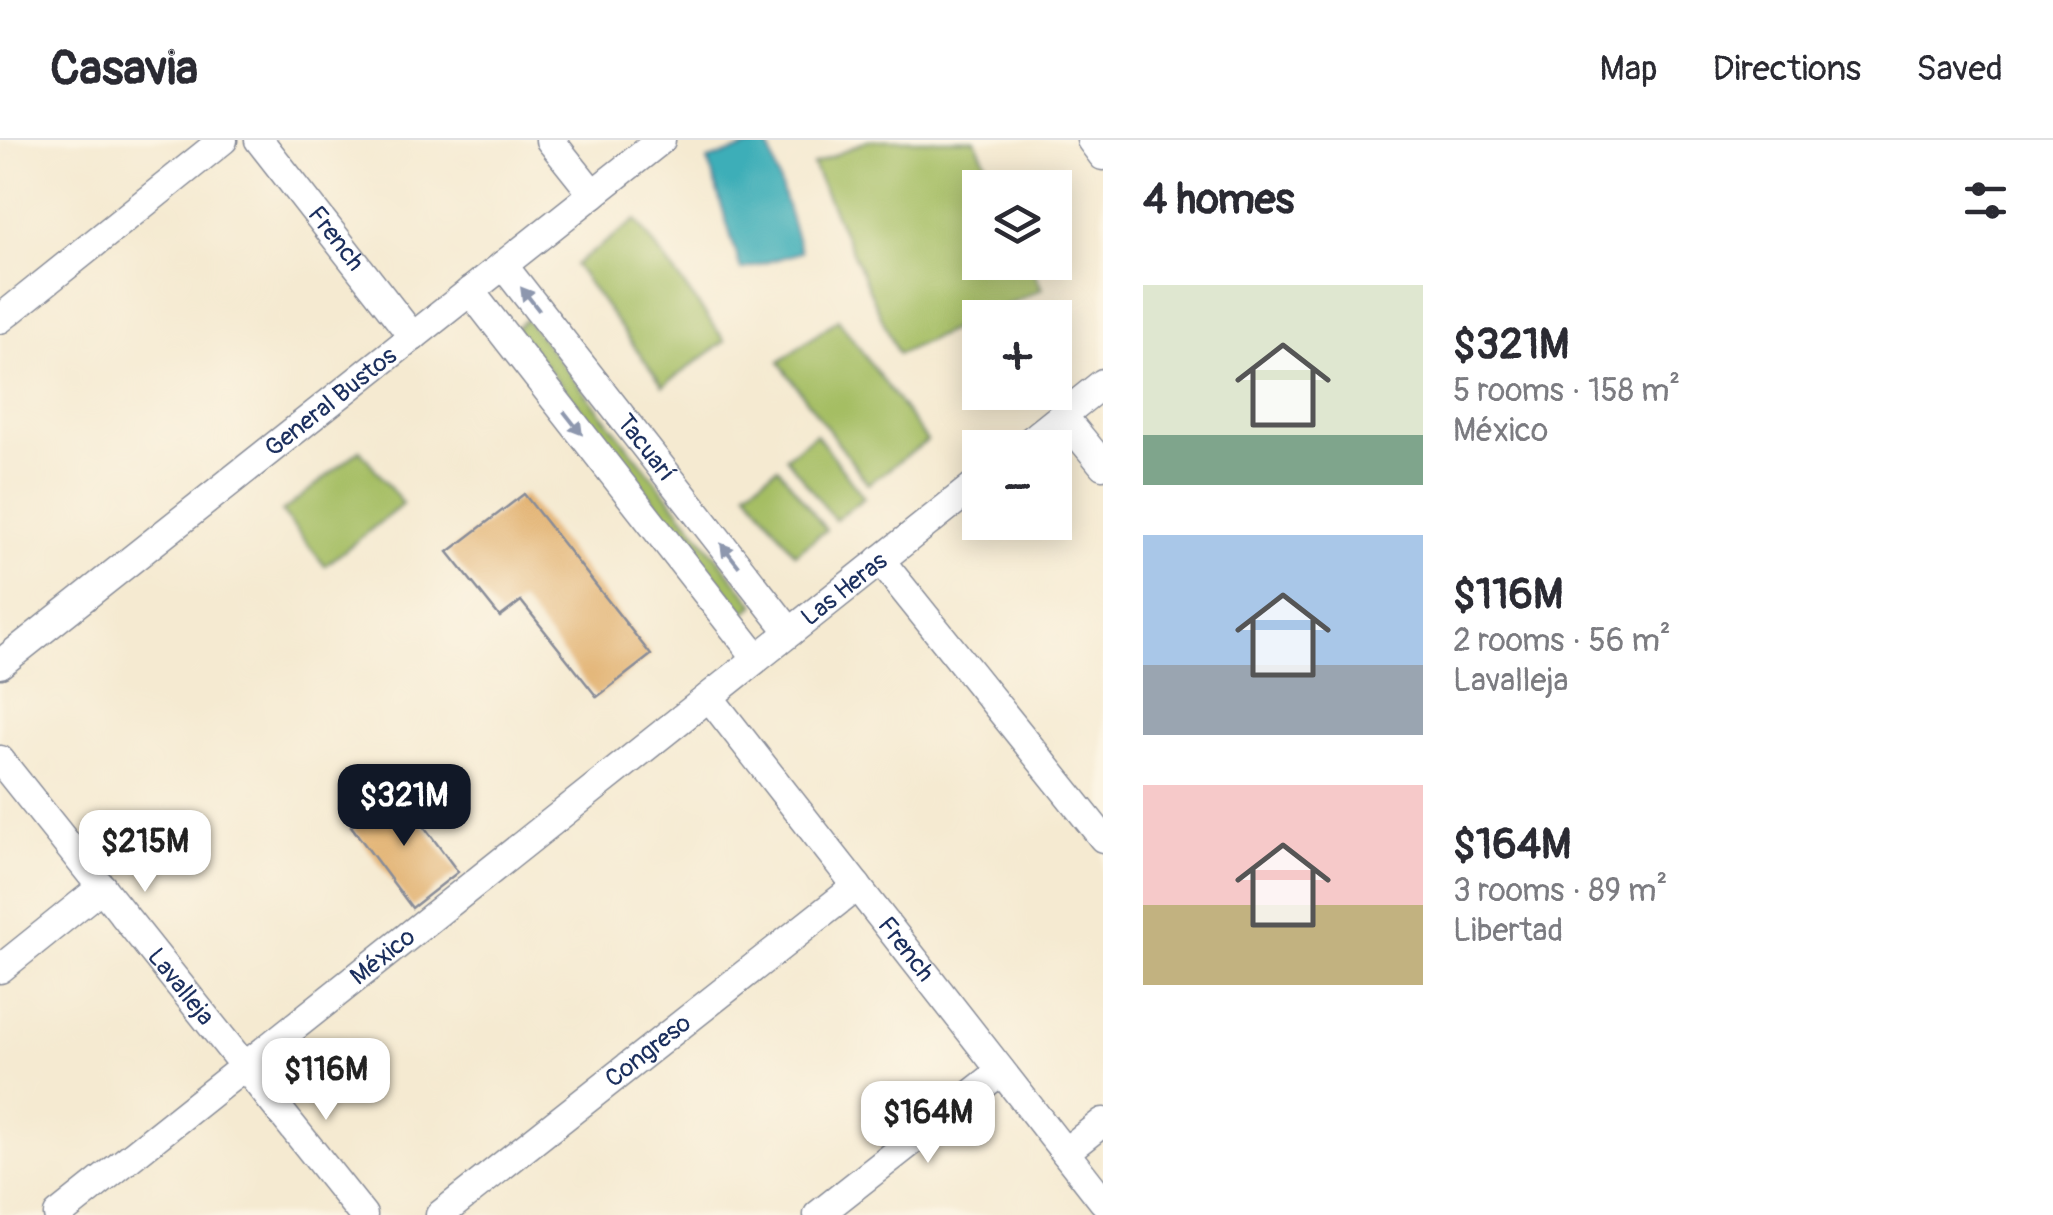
<!DOCTYPE html>
<meta charset="utf-8">
<style>
:root{--surface:#fff;--page:#f2f2f3;--text:#2b2b33;--muted:#7c7c81;--line:#e1e1e2;--accent:#111827}
body{margin:0;font-family:Pangolin,sans-serif;background:var(--page);color:var(--text);height:100vh;display:flex;flex-direction:column;font-size:38px;white-space:nowrap}
*{box-sizing:border-box;margin:0}
p{font-size:32px;color:var(--muted)}
.icon{flex:none;width:55px;height:55px;fill:none;stroke:currentColor;stroke-width:2;stroke-linecap:round;stroke-linejoin:round}
.map{position:relative;flex:1;overflow:hidden}
.details{display:flex;flex-direction:column;background:var(--surface);width:950px}
.details>*{flex:none}
.tools{position:absolute;left:962px;top:30px;display:grid;gap:20px}
.tools a{display:grid;place-items:center;width:110px;height:110px;border-radius:0px;background:var(--surface);box-shadow:0 5px 25px #0003;font-size:50px}
.price{position:absolute;translate:-50% -85px;padding:0 22px;border-radius:20px;background:#fff;color:#222;font-size:32px;line-height:65px;filter:drop-shadow(0 2px 5px #0008)}
.price::after{content:'';position:absolute;left:50%;top:60px;width:30px;height:22px;margin-left:-15px;background:inherit;clip-path:polygon(0 0,100% 0,50% 100%)}
.price.on{background:var(--accent);color:#fff}
ul{padding:0;list-style:none}
li{display:flex;align-items:center;gap:30px;height:250px;padding:0 40px}
li span{display:grid;place-items:center;flex:none;width:280px;height:200px;border-radius:0px;color:#555}
li>.icon{margin-inline-start:auto}
span .icon{width:120px;height:120px;fill:#fffc;stroke-width:1}
li b{font-size:42px}
h2{display:flex;justify-content:space-between;align-items:center;height:120px;padding:0 40px;font-size:42px}
header{display:flex;align-items:center;gap:60px;box-sizing:border-box;height:140px;padding:0 50px;background:var(--surface);border-bottom:2px solid var(--line)}
header strong{font-size:48px}
nav{display:flex;gap:55px;margin-inline-start:auto;font-size:35px}
main{display:flex;flex:1;min-height:0}
.map>svg:first-child{display:block}
.green{fill:#a5be64;stroke:#607661;stroke-width:2.5}
.water{fill:#3eaeb8;stroke:#2c6e8b;stroke-width:2.5}
.building{fill:#e2b272}
.lines{fill:none;stroke-linecap:round;stroke-linejoin:round}
.minor-casing{stroke:#888c98;stroke-width:31}
.minor{stroke:#fff;stroke-width:28}
.oneway{fill:#8d97ae}
.labels{text-anchor:middle;dominant-baseline:central;stroke-width:9;stroke-linejoin:round;paint-order:stroke}
.street-label{font-size:25px;fill:#1b2f5e;stroke:#fcf5e5}
</style>
<header>
<strong>Casavia</strong>
<nav><a>Map</a><a>Directions</a><a>Saved</a></nav>
</header>
<main>
<div class="map">
<svg width="1103" height="1075" viewBox="0 0 1103 1075">
<rect width="100%" height="100%" fill="#fcf5e5"/>
<filter id="ink" filterUnits="userSpaceOnUse"><feTurbulence type="fractalNoise" baseFrequency=".01" numOctaves="2"/><feDisplacementMap in="SourceGraphic" scale="20" xChannelSelector="R" yChannelSelector="G"/><feConvolveMatrix kernelMatrix="1 2 1 2 8 2 1 2 1" color-interpolation-filters="sRGB"/></filter>
<filter id="wash" filterUnits="userSpaceOnUse"><feTurbulence type="fractalNoise" baseFrequency=".0048" numOctaves="4" result="noise"/><feDisplacementMap in="SourceGraphic" scale="40" xChannelSelector="R" yChannelSelector="G"/><feGaussianBlur stdDeviation="2.25" result="paint"/><feColorMatrix in="noise" values="0 0 0 0 0 0 0 0 0 0 0 0 0 0 0 0 0 1.4 0 .05"/><feComposite in="paint" operator="in"/></filter>
<g filter="url(#wash)">
<rect width="100%" height="100%" fill="#f5ead1"/>
<!-- green -->
<path class="green" d="M868,0H975L997,47L980,48V122L1030,123L1042,149L898,214L813,25Z
M636,80L725,201L663,246L575,125Z
M526,179L755,465L744,473L515,188Z
M838,179L927,301L868,344L779,222Z
M816,294L864,358L835,380L786,317Z
M360,310L403,364L325,426L282,372Z
M778,327L826,390L795,414L747,350Z"/>
<!-- water -->
<path class="water" d="M767,1L801,112L741,130L708,20Z"/>
<g id="blocks">
<!-- building -->
<path class="building" d="M524,354L651,515L597,557L521,461L500,477L448,412Z
M397,650L458,732L412,768L351,686Z"/>
</g>
</g>
<g filter="url(#ink)">
<use href="#blocks" fill-opacity="0" stroke="#888c98" stroke-width="2.5"/>
<g class="lines">
<defs>
<g id="minor">
<path id="s1" d="M259,0L413,197"/>
<path d="M550,0L593,54"/>
<path d="M1091,0L1103,16"/>
<path id="s2" d="M503,125L790,492"/>
<path d="M470,151L757,518"/>
<path d="M0,179L223,0"/>
<path d="M1062,275L1103,325"/>
<path d="M1022,308L1103,243"/>
<path d="M880,420L1103,698"/>
<path id="s3" d="M0,524L661,0"/>
<path id="s4" d="M709,557L1103,1061"/>
<path id="s5" d="M0,620L363,1075"/>
<path d="M0,829L102,747"/>
<path d="M1065,1012L1103,982"/>
<path id="s6" d="M58,1075L980,341"/>
<path id="s7" d="M440,1075L857,746"/>
<path d="M818,1075L1001,931"/>
</g>
</defs>
<!-- minor casing -->
<use href="#minor" class="minor-casing"/>
<!-- minor -->
<use href="#minor" class="minor"/>
</g>
<!-- one-way arrows -->
<defs><path id="oneway-solid" d="M-6-.8H1V-3.2L6.5 0L1 3.2V.8H-6Z" transform="scale(2.5)"/></defs>
<g class="oneway">
<use href="#oneway-solid" transform="translate(530 159) rotate(-128)"/>
<use href="#oneway-solid" transform="translate(573 283) rotate(52)"/>
<use href="#oneway-solid" transform="translate(730 415) rotate(-128)"/>
</g>
</g>
<g class="labels">
<!-- street labels -->
<g class="street-label">
<text stroke="none"><textPath href="#s1" startOffset="125">French</textPath></text>
<text stroke="none"><textPath href="#s3" startOffset="422">General Bustos</textPath></text>
<text stroke="none"><textPath href="#s2" startOffset="232">Tacuarí</textPath></text>
<text stroke="none"><textPath href="#s6" startOffset="1005">Las Heras</textPath></text>
<text stroke="none"><textPath href="#s4" startOffset="320">French</textPath></text>
<text stroke="none"><textPath href="#s6" startOffset="415">México</textPath></text>
<text stroke="none"><textPath href="#s5" startOffset="290">Lavalleja</textPath></text>
<text stroke="none"><textPath href="#s7" startOffset="265">Congreso</textPath></text>
</g>
</g>
</svg>
<div class="tools">
<a><svg class="icon" aria-label="layers" viewBox="0 0 24 24"><path d="M12 4l9 5-9 5-9-5zM3 14l9 5 9-5"/></svg></a>
<a>+</a>
<a>−</a>
</div>
<b class="price on" style="left:404px;top:709px">$321M</b>
<b class="price" style="left:145px;top:755px">$215M</b>
<b class="price" style="left:326px;top:983px">$116M</b>
<b class="price" style="left:928px;top:1026px">$164M</b>
</div>
<section class="details">
<h2>4 homes<svg class="icon" aria-label="filters" viewBox="0 0 24 24"><path d="M4 7h16M4 17h16"/><circle cx="9" cy="7" r="2"/><circle cx="15" cy="17" r="2"/></svg></h2>
<ul>
<li><span style="background:linear-gradient(#dfe7d0 75%,#7fa58c 0)"><svg class="icon" aria-label="home" viewBox="0 0 24 24"><path d="M3 11l9-7 9 7M6 9v11h12V9"/></svg></span><div><b>$321M</b><p>5 rooms · 158 m²</p><p>México</p></div></li>
<li><span style="background:linear-gradient(#a9c7e8 65%,#9aa5b1 0)"><svg class="icon" aria-label="home" viewBox="0 0 24 24"><path d="M3 11l9-7 9 7M6 9v11h12V9"/></svg></span><div><b>$116M</b><p>2 rooms · 56 m²</p><p>Lavalleja</p></div></li>
<li><span style="background:linear-gradient(#f6c9c9 60%,#c2b280 0)"><svg class="icon" aria-label="home" viewBox="0 0 24 24"><path d="M3 11l9-7 9 7M6 9v11h12V9"/></svg></span><div><b>$164M</b><p>3 rooms · 89 m²</p><p>Libertad</p></div></li>
</ul>
</section>
</main>
